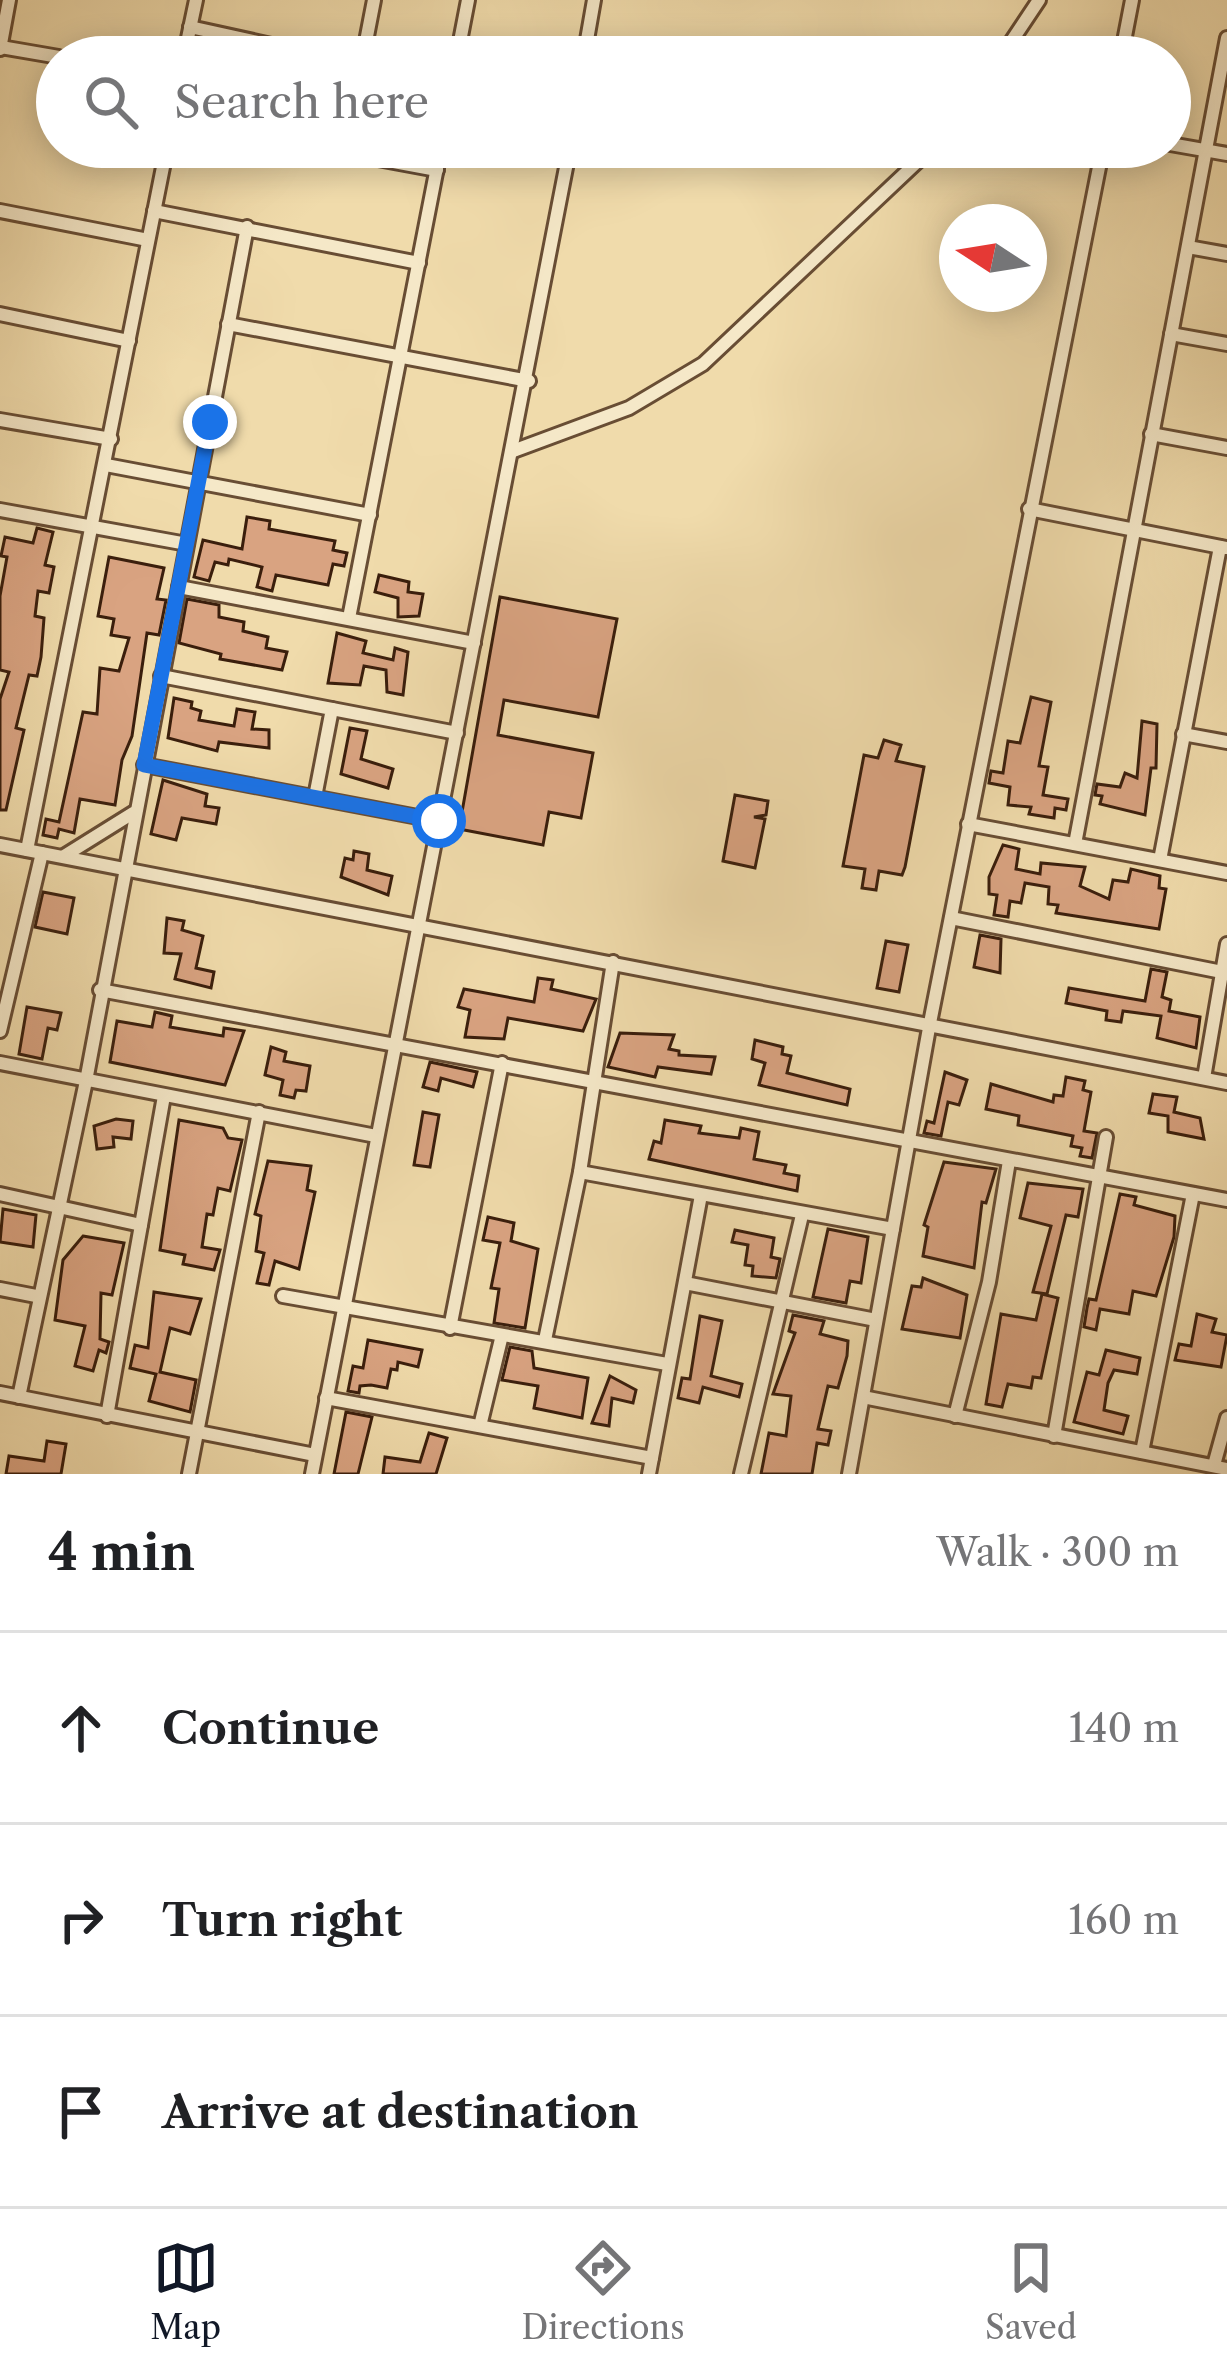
<!DOCTYPE html>
<html lang="en">
<head>
<meta charset="utf-8">
<style>
	body { margin:0; font-family:"Libre Caslon Text",serif; background:#f6f6f6; color:#202124 }
	.compass { position:absolute; left:939px; top:204px; width:108px; height:108px; border-radius:50%; background:#fff; box-shadow:0 6px 30px #0003; rotate:282deg }
	.stop { position:absolute; width:36px; height:36px; margin:-27px; border:9px solid #1a73e8; border-radius:50%; background:#fff }
	.stop.end { background:#1a73e8; border-color:#fff; box-shadow:0 3px 12px #0008 }
	.list { margin:0; padding:0; list-style:none }
	h2 { display:flex; justify-content:space-between; align-items:center; height:156px; margin:0; padding:0 48px; font-size:51px }
	h2 small { font-size:39px; font-weight:400; color:#757577 }
	.list li { display:grid; grid-template-columns:78px 1fr auto; gap:36px; align-items:center; box-sizing:border-box; height:192px; padding:0 48px; border-top:3px solid #e0e0e0 }
	.list b { display:block; font-size:45px; white-space:nowrap }
	.list em { font-size:39px; font-style:normal; color:#757577 }
	.icon { flex:none; width:66px; height:66px; fill:none; stroke:currentColor; stroke-width:2; stroke-linecap:round; stroke-linejoin:round }
	.map { position:relative; flex:none; width:1227px; height:1474px; overflow:hidden }
	.search { position:absolute; background:#fff; box-shadow:0 6px 30px #0003; left:36px; right:36px; top:36px; height:132px; display:flex; align-items:center; gap:30px; box-sizing:border-box; padding:0 42px; border-radius:66px; color:#757577; font-size:45px }
	.sheet { height:732px; background:#fff }
	nav { display:flex; justify-content:space-around; align-items:center; box-sizing:border-box; height:168px; border-top:3px solid #e0e0e0; background:#fff; font-size:33px; color:#757577 }
	nav a { display:grid; justify-items:center; gap:6px }
	nav .on { color:#111827 }
	.map>svg:first-child { display:block }
	.building { fill:#d9a381; stroke:#3a1e0c; stroke-width:3 }
	.lines { fill:none; stroke-linecap:round; stroke-linejoin:round }
	.street-casing { stroke:#684d34; stroke-width:18 }
	.street { stroke:#f5e8c8; stroke-width:12 }
	.route { stroke:#1a73e8; stroke-width:15 }
</style>
</head>
<body>
<div class="map">
<svg width="1227" height="1474" viewBox="0 0 1227 1474">
	<rect width="100%" height="100%" fill="#f0dbab"/>
	<filter id="stains"><feTurbulence type="fractalNoise" baseFrequency=".00167" numOctaves="4"/><feColorMatrix values="0 0 0 0 .2 0 0 0 0 .09 0 0 0 0 .02 0 0 0 .5 -.17"/></filter>
	<radialGradient id="worn" r=".72"><stop offset=".6" stop-color="#630" stop-opacity="0"/><stop offset="1" stop-color="#630" stop-opacity=".3"/></radialGradient>
	<g class="building">
		<path d="M247,517L270,521L269,529L335,541L333,550L347,553L344,566L333,564L328,585L276,575L272,591L257,587L262,567L229,559L228,565L215,562L209,581L194,577L203,540L242,549Z"/>
		<path d="M37,528L53,532L45,565L54,567L49,593L38,591L35,616L44,618L41,657L37,676L29,675L16,728L24,730L6,810H0V699L9,672L0,670V596L7,557L1,556L5,537L33,543Z"/>
		<path d="M109,557L164,568L157,599L166,600L159,635L147,633L132,736L122,760L115,805L80,799L74,833L59,829L57,838L43,835L46,819L59,822L83,712L97,714L100,668L119,671L129,638L111,635L114,619L98,616Z"/>
		<path d="M379,575L409,582L408,592L423,594L419,616L398,617V598L375,592Z"/>
		<path d="M500,597L617,619L598,717L504,700L498,735L593,753L581,818L549,812L543,845L459,829Z"/>
		<path d="M187,599L219,605V617L244,622L243,631L268,637L266,648L287,652L282,670L220,659L221,654L179,643Z"/>
		<path d="M337,633L366,641L363,653L393,660L395,648L408,652L403,695L387,692L386,670L364,666L360,685L328,683Z"/>
		<path d="M1031,697L1051,702L1039,766L1048,767L1043,795L1068,799L1066,810L1055,808L1054,818L1029,814L1031,807L1008,805L1010,787L989,783L991,771L1003,773L1008,741L1020,743Z"/>
		<path d="M174,698L192,702L191,708L201,711L199,720L234,726L237,709L255,712L252,729L269,730V748L219,742L217,751L168,738Z"/>
		<path d="M1142,721L1157,724L1156,768H1151L1145,815L1100,804L1102,796L1095,795L1097,784L1120,787L1125,773L1137,778Z"/>
		<path d="M350,728L367,731L361,759L393,769L388,788L341,774Z"/>
		<path d="M884,740L901,745L896,761L924,767L905,867L902,875L879,871L876,890L862,888L865,869L843,866L864,755L878,758Z"/>
		<path d="M163,780L207,794L205,806L219,808L216,824L182,818L176,840L151,834Z"/>
		<path d="M735,795L768,801L766,815L754,817L765,819L755,868L723,861Z"/>
		<path d="M1003,845L1019,849L1016,869L1040,874L1041,863L1085,867L1080,886L1109,899L1113,880L1128,882L1131,869L1160,876L1159,888L1166,889L1159,929L1056,913L1058,905L1048,904L1049,887L1025,883L1021,903L1010,901L1008,917L994,915L997,895L989,894V877Z"/>
		<path d="M354,851L369,854L367,870L392,876L388,895L341,877L345,858L353,860Z"/>
		<path d="M43,892L74,898L67,934L35,927Z"/>
		<path d="M167,918L184,921L182,930L203,936L196,968L214,972L211,988L175,979L181,954L164,953Z"/>
		<path d="M980,935L1001,939L1000,973L974,967Z"/>
		<path d="M886,941L908,945L899,992L877,988Z"/>
		<path d="M1151,969L1167,972L1162,997L1171,1000L1169,1011L1200,1017L1196,1048L1157,1038L1161,1016L1123,1011L1121,1022L1106,1020L1107,1011L1066,1003L1069,988L1145,1001Z"/>
		<path d="M538,978L553,980L551,989L596,999L583,1031L508,1018L504,1039L465,1037L470,1010L458,1007L464,989L534,1002Z"/>
		<path d="M27,1007L61,1013L57,1030L48,1028L42,1059L19,1054Z"/>
		<path d="M155,1012L172,1016L170,1027L223,1036L224,1028L244,1031L225,1085L110,1062L117,1021L152,1027Z"/>
		<path d="M620,1033L674,1035L669,1049L679,1051V1055L715,1057L711,1074L658,1067L655,1077L608,1067Z"/>
		<path d="M755,1040L783,1047L782,1054L791,1056L787,1073L850,1089L847,1105L759,1085L765,1063L752,1059Z"/>
		<path d="M271,1047L286,1052L284,1061L310,1066L306,1091L296,1090L294,1098L280,1095L283,1080L265,1075Z"/>
		<path d="M430,1062L477,1072L473,1087L441,1078L438,1091L423,1087Z"/>
		<path d="M945,1072L967,1080L959,1105L948,1102L941,1136L924,1133L927,1121L934,1123Z"/>
		<path d="M1066,1077L1085,1081L1083,1090L1091,1092L1084,1131L1097,1133L1092,1158L1080,1156L1082,1148L1071,1146L1073,1136L1018,1125L1019,1116L986,1109L991,1084L1053,1102L1054,1095L1063,1096Z"/>
		<path d="M1153,1094L1177,1097L1174,1112L1200,1118L1204,1139L1168,1132V1116L1149,1113Z"/>
		<path d="M423,1112L439,1115L430,1167L414,1165Z"/>
		<path d="M116,1119L133,1121L131,1139L113,1137L114,1147L97,1149L94,1126Z"/>
		<path d="M179,1120L223,1128L228,1138L242,1140L230,1191L218,1188L213,1215L207,1214L202,1247L220,1250L214,1270L183,1264L185,1255L160,1250Z"/>
		<path d="M665,1120L701,1126L699,1133L739,1138L741,1128L759,1132L754,1159L786,1165L784,1173L799,1176L797,1191L649,1159L654,1141L661,1143Z"/>
		<path d="M268,1161L311,1166L307,1190L315,1192L299,1269L275,1261L269,1285L257,1283L264,1253L256,1251L261,1216L255,1214Z"/>
		<path d="M944,1162L996,1169L986,1203L982,1202L974,1268L923,1256L928,1227L924,1225Z"/>
		<path d="M1028,1183L1083,1189L1078,1217L1066,1215L1047,1294L1033,1292L1051,1226L1020,1218Z"/>
		<path d="M1120,1194L1136,1197L1134,1205L1175,1216L1174,1237L1156,1296L1133,1291L1129,1314L1100,1309L1096,1330L1084,1327L1087,1308L1089,1299L1096,1300Z"/>
		<path d="M3,1209L36,1215L33,1247L0,1242Z"/>
		<path d="M488,1217L514,1223L511,1241L538,1249L525,1328L494,1323L499,1289L491,1288L500,1243L483,1240Z"/>
		<path d="M828,1229L868,1237L861,1283L850,1281L846,1303L813,1297Z"/>
		<path d="M735,1230L774,1238L771,1257L780,1259L776,1278L752,1276L753,1266L745,1265L748,1245L732,1242Z"/>
		<path d="M83,1236L124,1243L112,1295L101,1293L100,1339L109,1342L106,1353L99,1350L93,1371L75,1366L85,1326L55,1320L63,1260Z"/>
		<path d="M923,1278L967,1295L960,1338L902,1329L912,1286L921,1287Z"/>
		<path d="M154,1292L201,1299L190,1334L170,1328L160,1372L196,1380L190,1412L149,1401L156,1374L130,1368L135,1345L148,1348Z"/>
		<path d="M1042,1294L1058,1298L1041,1378L1033,1377L1031,1388L1008,1384L1002,1407L986,1404L1001,1314L1036,1320Z"/>
		<path d="M1197,1314L1216,1319L1212,1332L1227,1335L1221,1367L1175,1360L1179,1344L1191,1346Z"/>
		<path d="M793,1315L824,1321L820,1334L848,1341L847,1356L838,1388L828,1386L818,1429L831,1431L828,1445L817,1443L812,1474H761L769,1433L786,1436L791,1396L773,1394L795,1333L789,1331Z"/>
		<path d="M700,1316L722,1321L711,1376L742,1384L739,1397L703,1387L699,1403L678,1398L682,1378L690,1379Z"/>
		<path d="M368,1340L422,1350L418,1367L398,1362L397,1370L391,1369L387,1388L371,1385L360,1386L359,1393L348,1391L353,1366L363,1368Z"/>
		<path d="M510,1347L532,1351L534,1368L588,1378L582,1418L534,1408L538,1386L502,1380Z"/>
		<path d="M1106,1350L1140,1358L1137,1374L1114,1370L1108,1383L1104,1410L1128,1416L1123,1434L1074,1422L1087,1372L1099,1375Z"/>
		<path d="M610,1376L636,1390L633,1403L612,1398L609,1426L592,1423Z"/>
		<path d="M346,1412L372,1417L358,1474H334Z"/>
		<path d="M429,1433L447,1438L436,1474H383L385,1457L420,1462Z"/>
		<path d="M47,1441L66,1444L61,1474H6L9,1456L44,1461Z"/>
	</g>
	<g class="lines">
		<defs>
			<g id="street">
				<path d="M190,27L326,57"/>
				<path d="M1,47L59,57"/>
				<path d="M0,49L9,0"/>
				<path d="M184,57L196,0"/>
				<path d="M363,57L374,0"/>
				<path d="M457,57L468,0"/>
				<path d="M584,57L594,0"/>
				<path d="M1001,57L1039,0"/>
				<path d="M1121,57L1132,0"/>
				<path d="M1170,144L1227,154"/>
				<path d="M313,147L437,170"/>
				<path d="M0,211L148,240"/>
				<path d="M154,211L419,263"/>
				<path d="M1188,247L1227,254"/>
				<path d="M0,314L129,341"/>
				<path d="M228,324L529,381"/>
				<path d="M1171,334L1227,344"/>
				<path d="M0,420L111,439"/>
				<path d="M1151,434L1227,448"/>
				<path d="M513,451L629,408L703,364L933,147"/>
				<path d="M106,465L370,515"/>
				<path d="M1029,509L1226,548"/>
				<path d="M0,510L187,544"/>
				<path d="M179,587L474,643"/>
				<path d="M349,618L441,147"/>
				<path d="M161,676L332,709L315,797"/>
				<path d="M332,709L457,733"/>
				<path d="M1183,734L1227,742"/>
				<path d="M144,765L439,821"/>
				<path d="M968,824L1227,873"/>
				<path d="M1075,844L1227,38"/>
				<path d="M0,845L1227,1083"/>
				<path d="M27,850L167,147"/>
				<path d="M64,856L133,813"/>
				<path d="M1160,860L1220,547"/>
				<path d="M951,918L1222,972"/>
				<path d="M100,990L1227,1200"/>
				<path d="M0,1031L42,853"/>
				<path d="M0,1063L376,1136"/>
				<path d="M1204,1078L1227,944"/>
				<path d="M580,1172L893,1229"/>
				<path d="M0,1194L141,1225"/>
				<path d="M685,1283L876,1320"/>
				<path d="M0,1289L36,1296"/>
				<path d="M283,1296L667,1364"/>
				<path d="M450,1328L502,1063"/>
				<path d="M545,1340L580,1172L613,962"/>
				<path d="M0,1393L315,1455"/>
				<path d="M19,1397L86,1081L247,227"/>
				<path d="M863,1397L1227,1469"/>
				<path d="M326,1398L652,1458"/>
				<path d="M107,1416L164,1096"/>
				<path d="M955,1416L989,1282L1009,1161"/>
				<path d="M480,1426L502,1335"/>
				<path d="M1054,1436L1106,1137"/>
				<path d="M1142,1452L1193,1194"/>
				<path d="M1214,1465L1227,1418"/>
				<path d="M189,1474L259,1112"/>
				<path d="M312,1474L570,147"/>
				<path d="M649,1474L701,1195"/>
				<path d="M741,1474L802,1215"/>
				<path d="M849,1474L929,1028L1103,147"/>
			</g>
		</defs>
		<use href="#street" class="street-casing"/>
		<use href="#street" class="street"/>
	</g>
	<g class="lines">
		<path class="route" d="M210,422L144,765L439,821"/>
	</g>
	<rect width="100%" height="100%" filter="url(#stains)"/>
	<rect width="100%" height="100%" fill="url(#worn)"/>
</svg>
<svg class="compass" viewBox="-18 -18 36 36"><path d="M0-13l5 13h-10z" fill="#e53935"/><path d="M0 13l5-13h-10z" fill="#757577"/></svg>
<div class="stop" style="left:439px;top:821px"></div>
<div class="stop end" style="left:210px;top:422px"></div>
<div class="search"><svg class="icon" aria-label="search" viewBox="0 0 24 24"><circle cx="10" cy="10" r="6"/><path d="M15 15l6 6"/></svg>Search here</div>
</div>
<section class="sheet">
<h2>4 min<small>Walk · 300 m</small></h2>
<ul class="list">
<li><svg class="icon" aria-label="ahead" viewBox="0 0 24 24"><path d="M12 20V5M6 11l6-6 6 6"/></svg><div><b>Continue</b></div><em>140 m</em></li>
<li><svg class="icon" aria-label="right" viewBox="0 0 24 24"><path d="M7 20v-9h11M14 6l5 5-5 5"/></svg><div><b>Turn right</b></div><em>160 m</em></li>
<li><svg class="icon" aria-label="arrive" viewBox="0 0 24 24"><path d="M6 21V4h12l-3 4 3 4H6"/></svg><div><b>Arrive at destination</b></div></li>
</ul>
</section>
<nav>
<a class="on"><svg class="icon" aria-label="map" viewBox="0 0 24 24"><path d="M3 6l6-2 6 2 6-2v14l-6 2-6-2-6 2zM9 4v14M15 6v14"/></svg>Map</a>
<a><svg class="icon" aria-label="directions" viewBox="0 0 24 24"><path d="M12 3l9 9-9 9-9-9zM9 14v-3h6M13 9l2 2-2 2"/></svg>Directions</a>
<a><svg class="icon" aria-label="saved" viewBox="0 0 24 24"><path d="M7 4h10v16l-5-4-5 4z"/></svg>Saved</a>
</nav>
</body>
</html>
